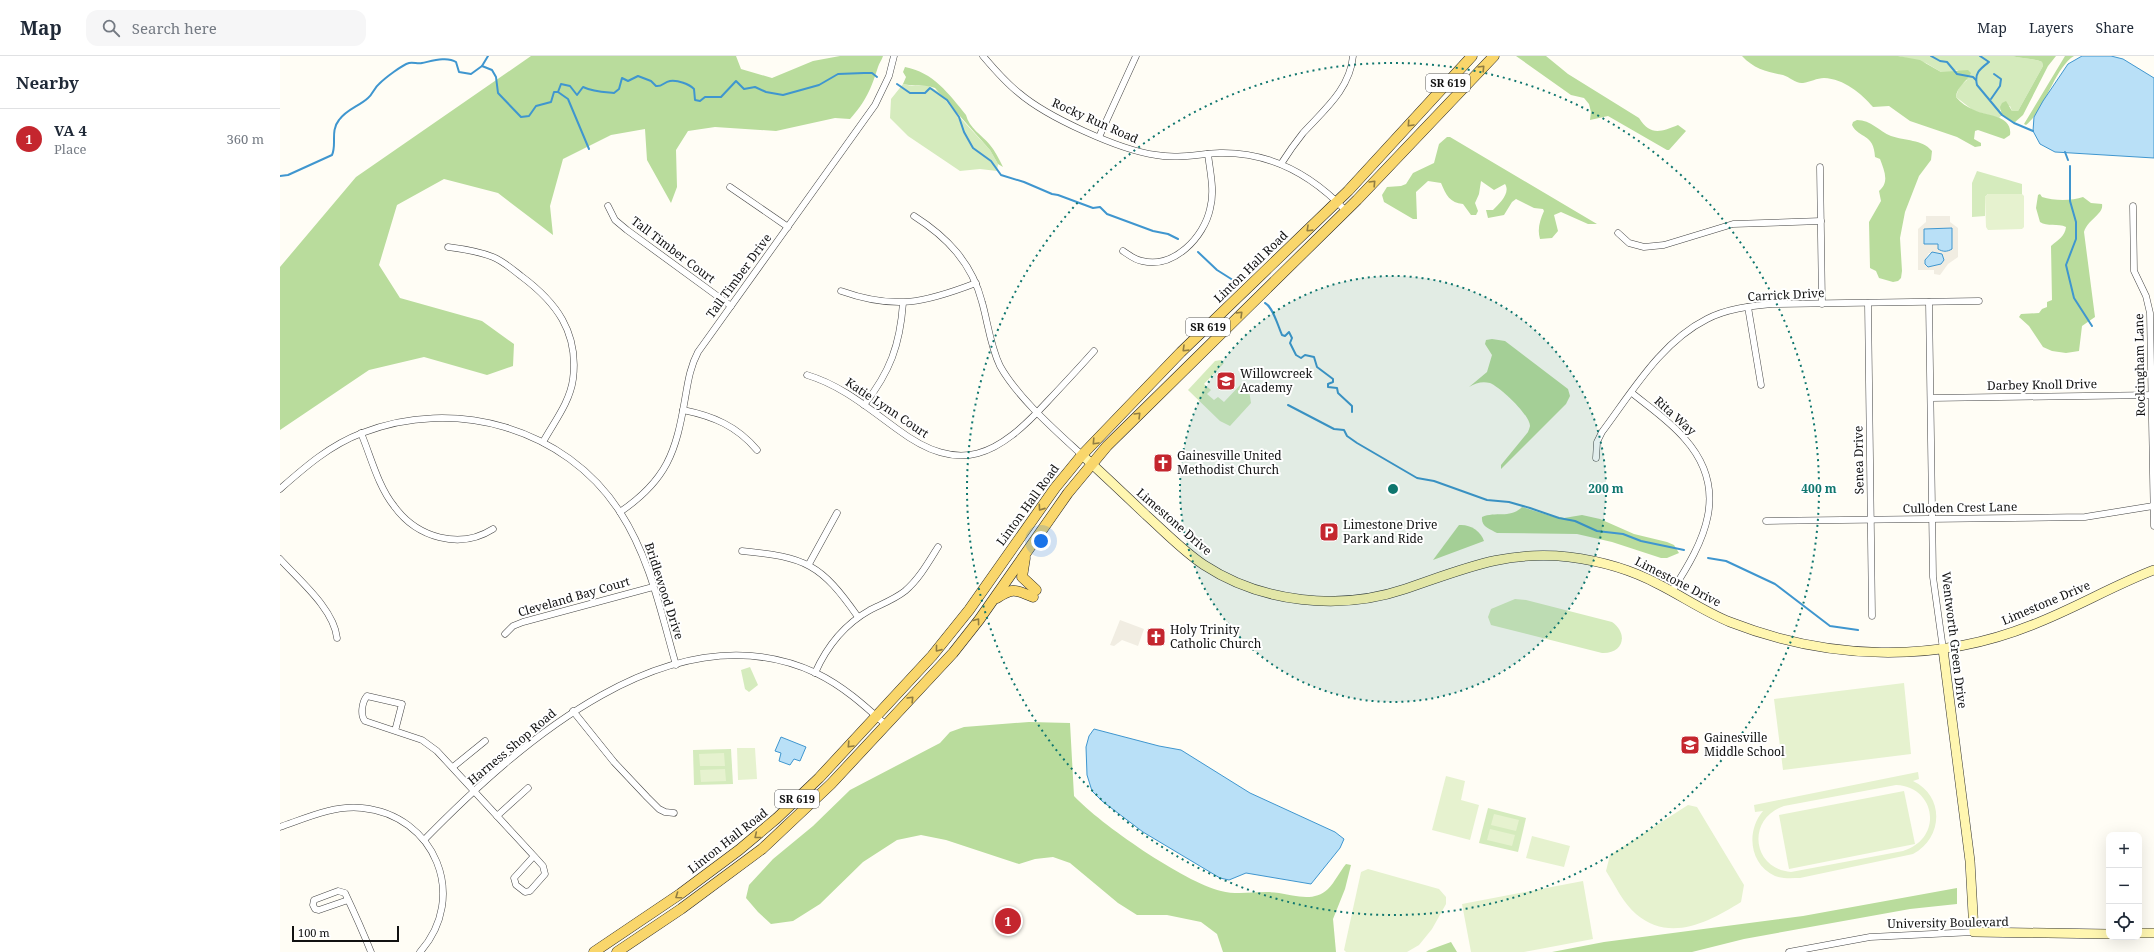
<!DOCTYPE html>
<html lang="en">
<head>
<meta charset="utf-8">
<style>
	body { margin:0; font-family:"Noto Serif",serif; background:#f6f6f7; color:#1f2937 }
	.controls { position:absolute; right:12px; bottom:12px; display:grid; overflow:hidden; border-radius:8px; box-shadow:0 4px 16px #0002 }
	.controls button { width:36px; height:36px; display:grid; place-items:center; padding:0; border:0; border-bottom:1px solid #e0e1e3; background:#fff; color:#1f2937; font:20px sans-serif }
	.scale { position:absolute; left:12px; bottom:10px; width:107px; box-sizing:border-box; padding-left:4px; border:2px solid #111; border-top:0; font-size:11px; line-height:14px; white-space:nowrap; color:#111; -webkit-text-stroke:3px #fff; paint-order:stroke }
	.you { position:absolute; left:761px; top:485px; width:14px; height:14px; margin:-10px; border:3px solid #fff; border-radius:50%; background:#1a73e8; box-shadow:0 0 0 6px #1a73e833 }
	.badge { display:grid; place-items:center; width:26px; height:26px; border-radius:50%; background:#c4262e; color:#fff; font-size:13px; font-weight:700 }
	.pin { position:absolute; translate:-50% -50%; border:2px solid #fff; box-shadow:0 1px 4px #0006 }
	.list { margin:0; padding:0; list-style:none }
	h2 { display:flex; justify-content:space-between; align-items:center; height:52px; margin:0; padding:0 16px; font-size:17px }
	h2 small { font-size:13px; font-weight:400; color:#747a83 }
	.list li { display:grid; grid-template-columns:26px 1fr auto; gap:12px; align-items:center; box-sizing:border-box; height:60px; padding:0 16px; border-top:1px solid #e0e1e3 }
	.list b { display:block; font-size:15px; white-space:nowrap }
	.list p { margin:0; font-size:13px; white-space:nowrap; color:#747a83 }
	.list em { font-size:13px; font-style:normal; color:#747a83 }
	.icon { flex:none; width:22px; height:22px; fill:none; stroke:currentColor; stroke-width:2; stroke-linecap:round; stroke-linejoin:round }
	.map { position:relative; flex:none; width:1874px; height:896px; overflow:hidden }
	header { display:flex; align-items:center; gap:24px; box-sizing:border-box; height:56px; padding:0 20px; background:#fff; border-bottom:1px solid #e0e1e3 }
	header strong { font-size:19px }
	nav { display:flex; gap:22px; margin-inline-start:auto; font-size:14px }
	.search { width:280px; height:36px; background:#f6f6f7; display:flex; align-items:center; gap:10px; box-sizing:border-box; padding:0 14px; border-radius:12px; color:#747a83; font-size:15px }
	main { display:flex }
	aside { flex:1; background:#fff }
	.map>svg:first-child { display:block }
	.green { fill:#d5ebbd }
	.forest { fill:#b9dc9c }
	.pitch { fill:#e6f2cf; fill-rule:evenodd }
	.plaza { fill:#f1ede2; fill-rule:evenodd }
	.water { fill:#b9e0f7; stroke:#3f96cf }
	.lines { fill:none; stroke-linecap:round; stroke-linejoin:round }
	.stream { stroke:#3f96cf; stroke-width:2 }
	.street-casing { stroke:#444; stroke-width:7 }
	.secondary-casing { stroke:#333; stroke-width:10 }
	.primary-casing { stroke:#222; stroke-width:11 }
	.street { stroke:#fff; stroke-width:6 }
	.secondary { stroke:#fff6b0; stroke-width:9 }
	.primary { stroke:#f9d66b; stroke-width:10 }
	.oneway { stroke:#917d42 }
	.ring { fill:none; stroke:#0f766e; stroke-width:2; stroke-dasharray:2 4 }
	.labels { text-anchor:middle; stroke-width:4; stroke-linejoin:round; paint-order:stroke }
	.shield { fill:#fff; stroke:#585858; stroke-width:1 }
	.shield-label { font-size:11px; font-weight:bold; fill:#111 }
	.street-label { font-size:12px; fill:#111; stroke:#fff }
	.poi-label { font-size:12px; fill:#111; stroke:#fff; text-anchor:start }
	.centre { fill:#0f766e; stroke:#fff; stroke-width:2 }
	.ring-label { font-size:12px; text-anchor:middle; font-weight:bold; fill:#0f766e; stroke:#fff; stroke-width:4; stroke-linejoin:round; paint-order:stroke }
</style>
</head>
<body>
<header>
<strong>Map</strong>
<div class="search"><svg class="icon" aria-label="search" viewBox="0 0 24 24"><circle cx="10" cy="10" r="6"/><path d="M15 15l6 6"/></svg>Search here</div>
<nav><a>Map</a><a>Layers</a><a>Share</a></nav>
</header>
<main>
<aside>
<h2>Nearby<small></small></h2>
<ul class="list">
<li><span class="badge">1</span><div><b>VA 4</b><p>Place</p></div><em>360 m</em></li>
</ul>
</aside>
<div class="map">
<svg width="1874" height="896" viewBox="0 0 1874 896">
	<rect width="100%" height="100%" fill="#fffdf5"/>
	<g class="green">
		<path d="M1618,0H1732C1742,3 1753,2 1762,6L1763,10L1738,55H1732L1730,50L1720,54L1722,59L1719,62L1694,55L1676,41L1679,31L1687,24L1677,14L1668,17L1661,16L1646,7Z"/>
		<path d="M623,28L632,30H649L659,36L674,55L710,94L718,108L717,115L700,113L680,115L628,80L610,62L611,43Z"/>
		<path d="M1697,115L1742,128V138H1708L1705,141V160L1692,161V127Z"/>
		<path d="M941,304L944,307L924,328L931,334L927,338L934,344L938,341L944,346L963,326C969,330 970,340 971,347L950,370L940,365L908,334L935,305Z"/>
		<path d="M1235,543L1246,544L1332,566C1349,578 1343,598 1322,597L1211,569L1208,561L1211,553Z"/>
		<path d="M470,611L478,629L469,636L465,633L461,614Z"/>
		<path d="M451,693L453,728L414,729L413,694Z"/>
		<path d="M1208,752L1246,762L1238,796L1199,787Z"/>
	</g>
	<g class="forest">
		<path d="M251,0H456L461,13L492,22L533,5L560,0H603C602,4 599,7 598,11C591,33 586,45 570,63L555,62L496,75L435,71L408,75L396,94L397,131L391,147L367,104L365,73L331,79L283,103L270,150L273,179L218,137L164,123L117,149L99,209L120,242L202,265L234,288L233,310L207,319L144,301L89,314L0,374V211L76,121Z"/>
		<path d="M1236,0H1266L1288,18L1359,62C1370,80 1381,76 1398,69L1406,75L1389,94H1387L1328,60L1310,64L1311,56L1309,48L1304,42L1291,39Z"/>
		<path d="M1462,0H1618L1640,4L1661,16L1688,14L1691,17C1686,27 1677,30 1676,41C1681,47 1687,51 1694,54C1706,60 1733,59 1730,79L1724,83L1698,74L1695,75L1694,83L1701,87V90L1695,91L1677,81L1630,65L1609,50L1593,51C1581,37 1564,23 1544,22C1537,22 1530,26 1523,27C1516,28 1510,21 1503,19C1487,16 1474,13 1462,0Z"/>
		<path d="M1732,0H1776L1768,10L1743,59L1734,67L1722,59L1720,51L1722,47L1726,45L1732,55H1738L1763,10L1762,6C1754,2 1742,3 1732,0Z"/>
		<path d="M1785,0H1794C1775,11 1765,54 1746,69L1744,68Z"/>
		<path d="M625,11C653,16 669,38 686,59C689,72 702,79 710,89C715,95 719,103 723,111L718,108L710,94L655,32C644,28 634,31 623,28L626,21L623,16Z"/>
		<path d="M1577,64C1591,64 1599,75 1611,80C1625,85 1642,83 1652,95L1651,104L1639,120L1625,156L1620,182L1622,215L1621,222L1618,225L1613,226L1599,222L1596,215L1590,212L1589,166L1601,145L1599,135C1610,126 1604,114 1600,103L1595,101C1594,77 1579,83 1572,69L1573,66Z"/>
		<path d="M1167,81H1170L1317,168H1308L1281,156L1274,159L1278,175L1272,182L1260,183C1257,173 1260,164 1264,155L1263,153L1254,152L1236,143L1232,146L1224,159L1208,162L1206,154H1213C1219,148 1231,137 1225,128L1214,134L1201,125L1199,138L1195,147L1198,155L1196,159H1191L1183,148C1170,147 1166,139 1161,127L1148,125L1136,136L1137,163H1133L1104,146L1102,139L1107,131L1121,130L1126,128L1133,117L1154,107L1159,88Z"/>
		<path d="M1760,138L1762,141C1774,145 1792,145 1803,141L1811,147L1822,148C1824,158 1808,163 1804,176L1815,261L1802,270L1799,295L1786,297L1772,295L1763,291L1749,270L1739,261L1741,258L1759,257L1762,253L1767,251V246L1772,244L1771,190C1778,184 1785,180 1786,171C1778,167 1767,171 1760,166L1756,152L1758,139Z"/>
		<path d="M1212,283L1225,285L1288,333L1290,340L1286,348L1221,413V409L1248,376C1248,376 1250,371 1250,370C1250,359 1220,331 1210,327C1202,325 1196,327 1189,331L1207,316L1212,299L1205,288L1206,284Z"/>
		<path d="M1242,451L1271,460L1284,462L1302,459L1320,463L1354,478L1387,486L1394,489L1399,497L1387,502H1381L1332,486L1297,478L1217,477C1210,473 1201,471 1202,461C1216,455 1230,463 1242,451Z"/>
		<path d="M1179,469C1190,468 1201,475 1204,485L1153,504Z"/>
		<path d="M749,666L790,667L794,740C820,768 904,826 941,835C960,840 980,834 999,837C1015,840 1035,846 1048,833C1055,826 1060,815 1066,808L1071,809L1065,833L1053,863L1056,896H943L937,878L921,866L887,859H857L838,847L790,807L773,801L755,803L739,808L666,784L641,779L617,784L583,806L540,848L513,865L491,868L478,856L466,842L469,829L493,803L533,770L570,734L660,687L670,676L684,671Z"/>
		<path d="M1677,832V848L1630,853L1464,883L1412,896H1272L1324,886L1523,860Z"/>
		<path d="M1171,886L1177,896H1146L1149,894Z"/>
	</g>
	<g class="pitch">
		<path d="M1708,138H1742L1744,140V171L1742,173L1708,174L1706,171L1705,141Z"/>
		<path d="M1624,627L1631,698L1503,714L1494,643Z"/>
		<path d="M475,692L477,723L458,724L457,692Z"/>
		<path d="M444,697L445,710H420L419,698Z"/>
		<path d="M445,713L446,725L421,726L420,714Z"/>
		<path d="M1638,716L1639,723L1633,725C1665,740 1663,782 1633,798L1520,822C1512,822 1503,823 1495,820C1469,808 1466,775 1483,755L1475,756L1474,749ZM1616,729C1657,731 1663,783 1623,795L1511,816C1472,813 1466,763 1504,750Z"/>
		<path d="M1166,720L1185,725L1181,744L1199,749L1190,784L1152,774Z"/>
		<path d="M1624,735L1635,788L1509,813L1499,759Z"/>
		<path d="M1408,749L1417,751L1464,829L1461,846C1429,866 1390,887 1356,858C1343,847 1335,829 1326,815L1330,799Z"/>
		<path d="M1214,758L1239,764L1236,775L1211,769Z"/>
		<path d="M1210,773L1235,779L1232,790L1207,784Z"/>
		<path d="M1252,780L1290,790L1284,811L1246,802Z"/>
		<path d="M1088,813L1159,833L1166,841V848L1152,873L1139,889L1127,896H1066L1064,894L1081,816Z"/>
		<path d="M1303,825L1313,883L1244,896H1191L1182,848Z"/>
	</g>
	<g class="plaza">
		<path d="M1646,160H1670V166L1678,172V201L1668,208L1660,219L1654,218V214H1638V173L1646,166ZM1649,197L1656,198V208L1646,202Z"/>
		<path d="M840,564L864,573L858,590L842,584L834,590L830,589Z"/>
	</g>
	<g class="water">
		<path d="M1802,0H1831L1843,3L1874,22V102L1775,96L1760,88L1753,75L1754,61L1763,45L1788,8Z"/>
		<path d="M1672,172V193C1667,196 1663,196 1658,193V188H1644V173Z"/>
		<path d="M1652,196L1662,198L1664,204L1661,208L1648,211L1645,208V204Z"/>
		<path d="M814,673L879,690L901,694L970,737L1055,776L1064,783L1060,792L1031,828L966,817L949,824L940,822L863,776L822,745L812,735L807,719L806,691L809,680Z"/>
		<path d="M501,681L526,691L520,705L514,703L510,709L499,705L501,697L495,695Z"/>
	</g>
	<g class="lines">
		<g class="stream">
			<path d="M1651,0L1660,5L1667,6L1677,18L1693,21L1696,24"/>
			<path d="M1700,0L1709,6C1700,13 1694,17 1697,29L1722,59L1734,67L1753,75"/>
			<path d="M202,10L212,14L216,21L218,37L241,61L249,60L256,50L271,46L274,36H278L281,28L290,30L297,39L303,31C314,36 323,36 334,37L339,33L342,22L348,25L358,20L371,25L376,30C382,31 384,26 390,25C398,24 409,28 414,33L415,44L420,45L425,41H441L456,25L464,33L475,31L486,36L503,39L539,29L558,18L584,17H592L597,21"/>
			<path d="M617,28L630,37H645L650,32L667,44L679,61L684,76L693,92L711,105L721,119L744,126L772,138L778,139L813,152L820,151L827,158L873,175L888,178L898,183"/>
			<path d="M278,36L288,43L309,93"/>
			<path d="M1711,43L1720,30L1721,23L1714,18"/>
			<path d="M1785,96L1788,104"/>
			<path d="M1790,110V145L1796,166V183L1786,209L1794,242L1812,270"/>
			<path d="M0,120L8,119L52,99C57,88 50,75 59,64C67,53 78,51 88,42C93,38 94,32 99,28C105,22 122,9 129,7C133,6 138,8 142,7C152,5 167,0 176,6L179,16L191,18L202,10L208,0"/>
			<path d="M918,196L937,214L956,226"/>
			<path d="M985,247C993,251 998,270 1002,279L1005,280L1009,276L1012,282L1010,287L1016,299L1021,302L1025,299L1034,301L1037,311L1053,323V326L1048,328V331L1057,332L1058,337L1072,350V356"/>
			<path d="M1008,349L1054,373L1064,374L1067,380L1077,387L1137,422L1154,425L1207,444L1229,446L1250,452L1279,462L1295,465L1317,475L1343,478L1361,485L1404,494"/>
			<path d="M1428,502L1446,505L1495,528L1550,570L1578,574"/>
		</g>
		<defs>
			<g id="street">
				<path d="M703,0C714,13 725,26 739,37C767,61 839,94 876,99C898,103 918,98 940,97C990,96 1032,119 1066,155"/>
				<path d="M819,81L856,0"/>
				<path d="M1001,108C1008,97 1015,87 1023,77C1044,54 1070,33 1073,0"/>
				<path d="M1540,111L1542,248"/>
				<path d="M450,131L508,171"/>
				<path d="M328,150L335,164L347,174L451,250"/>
				<path d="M1853,150L1854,215L1866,240L1870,257L1874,470"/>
				<path d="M634,160C667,181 692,207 702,246C708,267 710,289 720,310C738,342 775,374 802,399"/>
				<path d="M1338,177L1349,187L1364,191L1384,189L1453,168L1541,165"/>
				<path d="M168,191C184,193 198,195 213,201C223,205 232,213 241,220C276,246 299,276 293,323C290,346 274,366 263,386"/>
				<path d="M843,195C849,199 855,204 862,205C894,213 924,181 930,153C935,135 930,116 928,98"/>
				<path d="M561,235C615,254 644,247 696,227"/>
				<path d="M1649,246L1653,521L1663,593"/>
				<path d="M1588,247L1592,560"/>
				<path d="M1468,251L1481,329"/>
				<path d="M527,319C561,329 588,352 617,373C681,421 718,399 767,346C783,329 799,312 814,295"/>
				<path d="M1352,337C1369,351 1390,365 1405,383C1451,435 1424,486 1392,535"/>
				<path d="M1651,342L1874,339"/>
				<path d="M584,349C610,316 620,289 623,247"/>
				<path d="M403,354C433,360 457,370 477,394"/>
				<path d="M81,377C91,401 98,430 114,450C137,482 180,494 213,473"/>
				<path d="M1316,402L1317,386L1322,376C1352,336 1381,286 1427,263C1446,253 1470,250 1492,248L1699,245"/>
				<path d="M0,433C25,411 50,389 82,377C174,341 285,371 340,456C370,502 381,557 396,609"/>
				<path d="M340,456C387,424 396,396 405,343C408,326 410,311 418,296L595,49L609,20L614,0"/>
				<path d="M1486,465L1805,461L1873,450"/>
				<path d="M462,495C526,501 541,508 578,561"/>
				<path d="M0,503C19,524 54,553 57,582"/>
				<path d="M529,508L557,457"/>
				<path d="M225,578L233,570L243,566L373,531"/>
				<path d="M535,617C547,590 565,568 590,554C602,548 615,543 625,535C639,523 648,507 658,491"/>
				<path d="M293,655L334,706L367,741L379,753L385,756L394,757"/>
				<path d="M115,675L85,665C80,659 82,646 87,640L122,648L115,675L142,684L157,695L254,800L234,822L236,829L245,836L250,835L265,818L263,810L254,800"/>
				<path d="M173,711L205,685"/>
				<path d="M217,760L248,732"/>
				<path d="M0,771C26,762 54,749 82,752C155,759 189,841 140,896"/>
				<path d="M144,784C238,688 392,550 536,617C563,630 584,649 606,669"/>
				<path d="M68,844L39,854L35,853L33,849L34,844L58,835L65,837C74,856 83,876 91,896"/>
				<path d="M1509,896L1590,881L1694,876"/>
			</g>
			<g id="secondary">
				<path d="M802,399C824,419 845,439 866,459C885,476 903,495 924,509C982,547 1060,555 1125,533C1184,513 1225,494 1289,501C1321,505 1350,513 1378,528C1402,540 1425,556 1450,566C1547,604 1655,608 1752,569C1794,553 1832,530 1874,514"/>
				<path d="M1663,593L1690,805L1694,876L1829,878"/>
				<path d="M1859,877H1874"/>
			</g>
			<g id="primary">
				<path d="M745,502L742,521L756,534"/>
				<path d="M717,542C733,531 736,534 753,541"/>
				<path d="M314,896L400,838L459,794L497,762L539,722L652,600L689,554L775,432L802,399L901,296L1068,135L1192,0"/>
				<path d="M337,896L401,853L482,793L551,728L673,597L699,564L788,437L827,390L1077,144L1214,0"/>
			</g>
		</defs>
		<use href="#street" class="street-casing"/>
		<use href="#secondary" class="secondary-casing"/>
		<use href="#primary" class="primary-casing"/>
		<use href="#street" class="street"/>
		<use href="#secondary" class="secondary"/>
		<use href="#primary" class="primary"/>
	</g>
	<defs><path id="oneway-chevron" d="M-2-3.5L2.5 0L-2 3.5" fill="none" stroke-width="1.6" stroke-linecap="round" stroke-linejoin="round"/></defs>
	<g class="oneway">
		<use href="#oneway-chevron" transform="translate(1202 12) rotate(-46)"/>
		<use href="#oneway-chevron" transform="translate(1130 68) rotate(133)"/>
		<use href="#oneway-chevron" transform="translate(1093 127) rotate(-46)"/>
		<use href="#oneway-chevron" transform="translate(1029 173) rotate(136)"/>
		<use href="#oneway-chevron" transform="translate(960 258) rotate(-44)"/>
		<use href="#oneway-chevron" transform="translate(905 293) rotate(136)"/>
		<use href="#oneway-chevron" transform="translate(858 359) rotate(-45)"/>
		<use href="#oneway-chevron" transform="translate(815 386) rotate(133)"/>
		<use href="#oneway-chevron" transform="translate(761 452) rotate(125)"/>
		<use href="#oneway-chevron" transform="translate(697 565) rotate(-53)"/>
		<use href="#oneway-chevron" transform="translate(658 593) rotate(129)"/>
		<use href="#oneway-chevron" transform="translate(631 643) rotate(-46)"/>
		<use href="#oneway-chevron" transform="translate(570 689) rotate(133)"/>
		<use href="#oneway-chevron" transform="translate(477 780) rotate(141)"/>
		<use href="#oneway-chevron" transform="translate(398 840) rotate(145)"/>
	</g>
	<circle cx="1113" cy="433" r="213" fill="#0f766e" fill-opacity=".12"/>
	<g class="ring">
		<circle cx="1113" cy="433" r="213"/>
		<circle cx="1113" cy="433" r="426"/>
	</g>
	<defs>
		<symbol id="school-square" viewBox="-11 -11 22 22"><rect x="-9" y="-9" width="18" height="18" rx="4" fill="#c4262e" stroke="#fff"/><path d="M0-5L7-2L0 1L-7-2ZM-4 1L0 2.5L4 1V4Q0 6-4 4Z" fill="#fff"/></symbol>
		<symbol id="church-square" viewBox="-11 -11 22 22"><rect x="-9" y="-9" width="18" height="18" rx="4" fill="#c4262e" stroke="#fff"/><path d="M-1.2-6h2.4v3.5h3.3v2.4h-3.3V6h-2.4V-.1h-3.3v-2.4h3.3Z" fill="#fff"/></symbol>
		<symbol id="parking-square" viewBox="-11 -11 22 22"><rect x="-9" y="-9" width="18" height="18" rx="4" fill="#c4262e" stroke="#fff"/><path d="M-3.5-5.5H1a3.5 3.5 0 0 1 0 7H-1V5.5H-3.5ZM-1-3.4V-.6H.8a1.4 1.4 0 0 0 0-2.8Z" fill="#fff"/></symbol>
	</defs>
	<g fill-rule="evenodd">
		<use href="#school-square" x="935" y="314" width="22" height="22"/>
		<use href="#church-square" x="872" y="396" width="22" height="22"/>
		<use href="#parking-square" x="1038" y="465" width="22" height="22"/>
		<use href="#church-square" x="865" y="570" width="22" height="22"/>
		<use href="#school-square" x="1399" y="678" width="22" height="22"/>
	</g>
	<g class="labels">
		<g class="shield">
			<rect x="1146" y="18" width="44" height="18" rx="3"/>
			<rect x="906" y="262" width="44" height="18" rx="3"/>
			<rect x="495" y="734" width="44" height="18" rx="3"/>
		</g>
		<g class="shield-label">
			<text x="1168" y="31">SR 619</text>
			<text x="928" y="275">SR 619</text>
			<text x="517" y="747">SR 619</text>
		</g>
		<g class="street-label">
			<text transform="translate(815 65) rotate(24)" y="4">Rocky Run Road</text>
			<text transform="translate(393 194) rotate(37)" y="4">Tall Timber Court</text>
			<text transform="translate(971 211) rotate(-44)" y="4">Linton Hall Road</text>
			<text transform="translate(459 220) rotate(-54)" y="4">Tall Timber Drive</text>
			<text transform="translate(1506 239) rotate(-3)" y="4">Carrick Drive</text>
			<text transform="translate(1860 309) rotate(-91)" y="4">Rockingham Lane</text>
			<text transform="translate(1762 329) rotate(-1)" y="4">Darbey Knoll Drive</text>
			<text transform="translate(607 352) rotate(34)" y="4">Katie Lynn Court</text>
			<text transform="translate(1395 360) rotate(42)" y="4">Rita Way</text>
			<text transform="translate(1579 404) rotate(-91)" y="4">Senea Drive</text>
			<text transform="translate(748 449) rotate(-54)" y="4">Linton Hall Road</text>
			<text transform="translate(1680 452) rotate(-1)" y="4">Culloden Crest Lane</text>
			<text transform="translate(894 466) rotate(41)" y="4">Limestone Drive</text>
			<text transform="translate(1398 526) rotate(27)" y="4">Limestone Drive</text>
			<text transform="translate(384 535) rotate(72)" y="4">Bridlewood Drive</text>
			<text transform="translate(294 541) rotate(-16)" y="4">Cleveland Bay Court</text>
			<text transform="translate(1766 547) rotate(-23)" y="4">Limestone Drive</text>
			<text transform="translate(1674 584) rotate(83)" y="4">Wentworth Green Drive</text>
			<text transform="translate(232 691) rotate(-40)" y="4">Harness Shop Road</text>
			<text transform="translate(448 785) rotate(-38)" y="4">Linton Hall Road</text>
			<text transform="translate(1668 867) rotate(-1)" y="4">University Boulevard</text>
		</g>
		<g class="poi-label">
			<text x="960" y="322">Willowcreek<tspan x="960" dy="14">Academy</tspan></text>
			<text x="897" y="404">Gainesville United<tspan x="897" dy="14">Methodist Church</tspan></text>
			<text x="1063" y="473">Limestone Drive<tspan x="1063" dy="14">Park and Ride</tspan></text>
			<text x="890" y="578">Holy Trinity<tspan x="890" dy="14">Catholic Church</tspan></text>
			<text x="1424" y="686">Gainesville<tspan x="1424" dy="14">Middle School</tspan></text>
		</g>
	</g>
	<circle cx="1113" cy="433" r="6" class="centre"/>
	<g class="ring-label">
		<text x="1326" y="437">200 m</text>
		<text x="1539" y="437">400 m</text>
	</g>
</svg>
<div class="controls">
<button>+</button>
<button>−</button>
<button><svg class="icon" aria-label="locate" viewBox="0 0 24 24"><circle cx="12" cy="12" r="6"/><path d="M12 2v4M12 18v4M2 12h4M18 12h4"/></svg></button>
</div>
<div class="scale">100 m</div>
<div class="you"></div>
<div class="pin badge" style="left:728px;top:865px">1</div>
</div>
</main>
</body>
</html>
